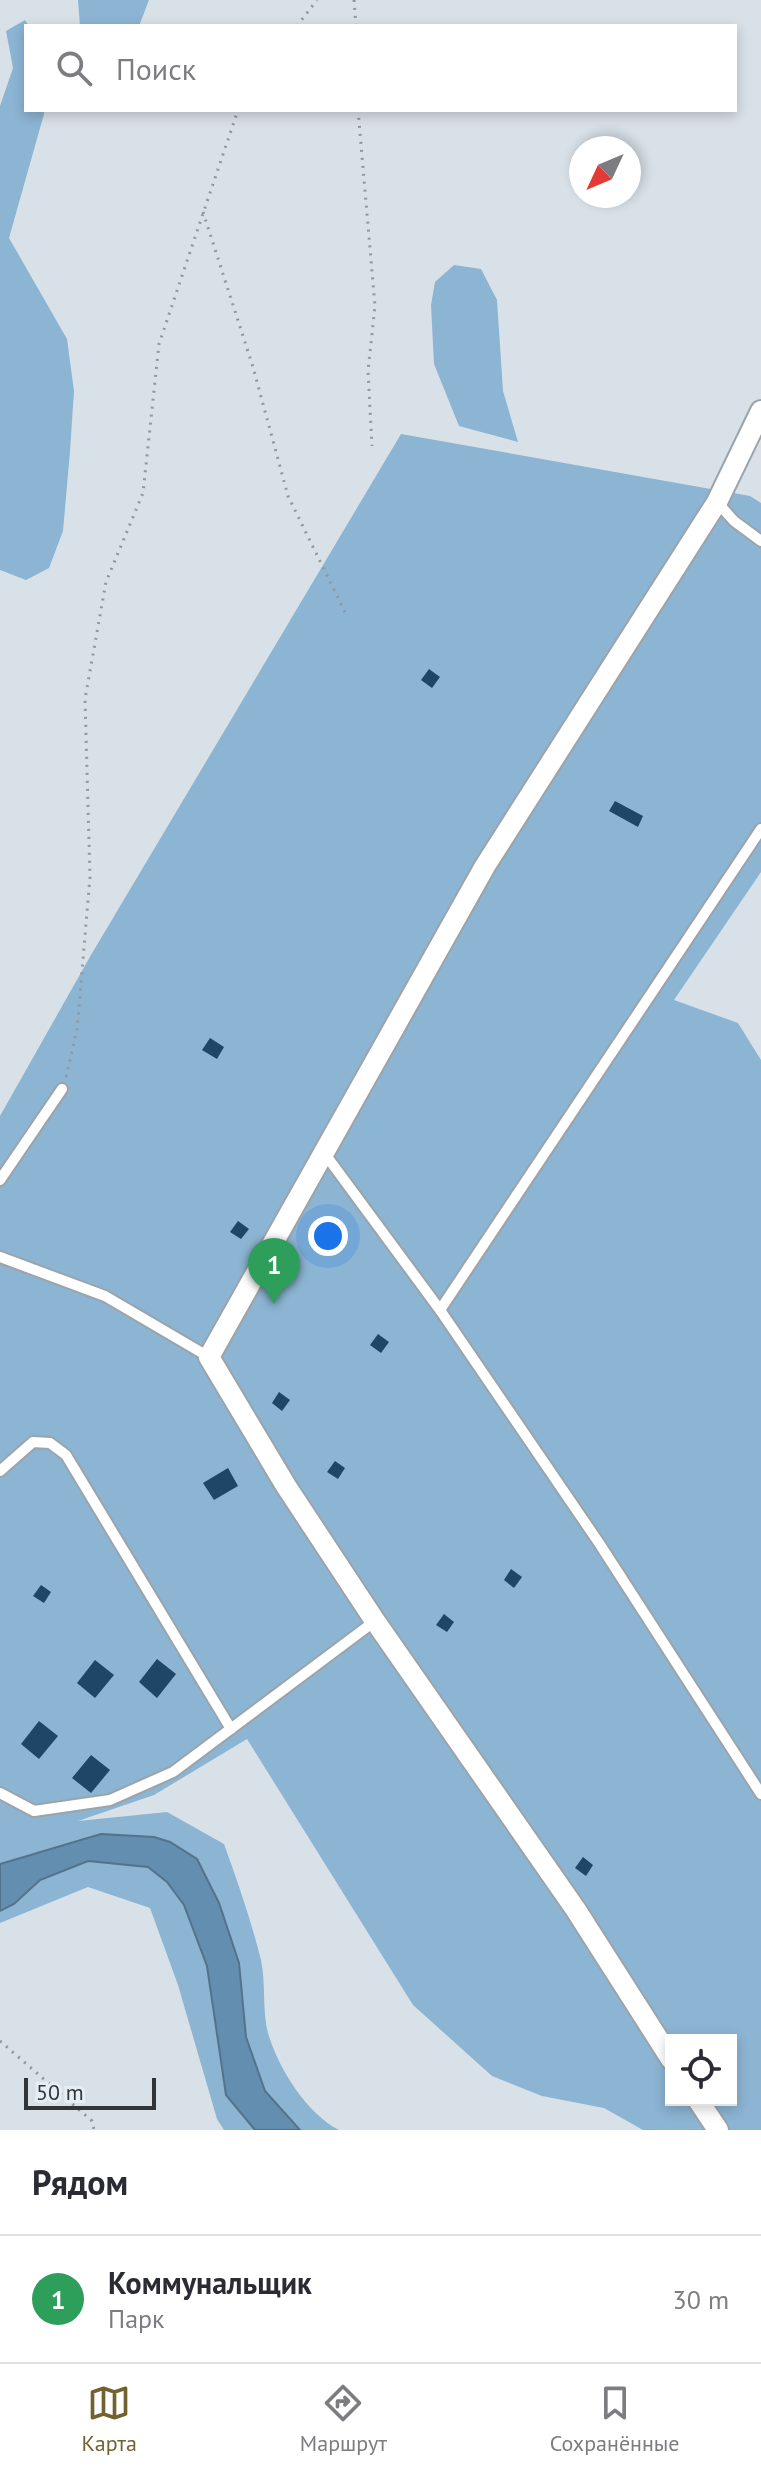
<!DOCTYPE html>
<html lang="ru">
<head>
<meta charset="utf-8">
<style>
	body { margin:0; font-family:"PT Sans",sans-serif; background:#f2f2f3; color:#2b2b33 }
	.controls { position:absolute; right:24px; bottom:24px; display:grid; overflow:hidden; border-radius:0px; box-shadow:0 4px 12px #0003 }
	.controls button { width:72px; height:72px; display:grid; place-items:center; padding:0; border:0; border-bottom:2px solid #e1e1e2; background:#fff; color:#2b2b33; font:40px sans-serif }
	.compass { position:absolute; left:569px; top:136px; width:72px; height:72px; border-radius:50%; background:#fff; box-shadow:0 4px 12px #0003; rotate:226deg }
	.scale { position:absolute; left:24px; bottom:20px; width:132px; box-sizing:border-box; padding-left:8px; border:4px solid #323538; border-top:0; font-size:22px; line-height:28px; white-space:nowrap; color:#323538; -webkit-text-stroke:6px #e5eef5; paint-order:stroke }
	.you { position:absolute; left:328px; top:1236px; width:28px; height:28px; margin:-20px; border:6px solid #fff; border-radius:50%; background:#1a73e8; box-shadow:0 0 0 12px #1a73e833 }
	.badge { display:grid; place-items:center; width:52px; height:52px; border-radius:50%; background:#726230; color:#fff; font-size:26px; font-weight:700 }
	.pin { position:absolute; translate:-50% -66px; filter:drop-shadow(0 2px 4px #0008) }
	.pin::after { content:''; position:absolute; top:42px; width:28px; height:24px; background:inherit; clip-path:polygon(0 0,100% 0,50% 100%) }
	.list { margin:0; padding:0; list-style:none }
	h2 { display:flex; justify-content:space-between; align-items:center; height:104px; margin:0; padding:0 32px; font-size:34px }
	h2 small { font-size:26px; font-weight:400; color:#7c7c81 }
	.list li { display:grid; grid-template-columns:52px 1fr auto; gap:24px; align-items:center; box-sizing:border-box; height:128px; padding:0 32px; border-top:2px solid #e1e1e2 }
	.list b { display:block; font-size:30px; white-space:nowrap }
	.list p { margin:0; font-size:26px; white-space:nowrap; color:#7c7c81 }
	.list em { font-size:26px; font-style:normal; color:#7c7c81 }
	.icon { flex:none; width:44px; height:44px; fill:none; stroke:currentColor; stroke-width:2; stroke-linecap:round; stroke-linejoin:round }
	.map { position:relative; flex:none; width:761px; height:2130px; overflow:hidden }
	.search { position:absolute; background:#fff; box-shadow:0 4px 12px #0003; left:24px; right:24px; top:24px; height:88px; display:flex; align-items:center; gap:20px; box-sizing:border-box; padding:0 28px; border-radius:0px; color:#7c7c81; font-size:30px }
	.sheet { height:232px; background:#fff }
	nav { display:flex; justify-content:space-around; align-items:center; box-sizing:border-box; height:112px; border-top:2px solid #e1e1e2; background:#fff; font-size:22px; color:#7c7c81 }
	nav a { display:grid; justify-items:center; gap:4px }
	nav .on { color:#726230 }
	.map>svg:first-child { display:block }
	.green { fill:#8cb4d3; fill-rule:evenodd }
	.water { fill:#638eaf; stroke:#54738b; stroke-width:2 }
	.building { fill:#1d4764 }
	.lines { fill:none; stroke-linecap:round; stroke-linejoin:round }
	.service-casing { stroke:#9ba4aa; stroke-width:14 }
	.minor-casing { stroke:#9ba4aa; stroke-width:24 }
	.path { stroke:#91979c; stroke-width:3; stroke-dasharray:2 6; stroke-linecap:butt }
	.service { stroke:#fff; stroke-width:10 }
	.minor { stroke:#fff; stroke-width:20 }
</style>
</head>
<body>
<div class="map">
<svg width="761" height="2130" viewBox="0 0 761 2130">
	<rect width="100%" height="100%" fill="#d8e1e8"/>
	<g class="green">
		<path d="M78,0H149L139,26H80Z"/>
		<path d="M25,20L29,26H26V110H44V114L9,238L67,339L74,391L70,451L63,531L49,568L26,580L0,570V106L13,68L6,31Z"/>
		<path d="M454,265L481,269L497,300L503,391L518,442L459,426L434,364L431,305L435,282Z"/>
		<path d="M401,434L750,496L761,503V872L674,1000L738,1023L761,1060V2130H643L604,2108L542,2096L492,2076L413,2005L247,1739L154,1795L78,1821L167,1812L224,1844C238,1883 251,1920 261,1960C266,1984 262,2010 268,2033C278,2068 307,2114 339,2130H224L217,2119L178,1985L150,1908L88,1887L0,1923V1116L91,955ZM671,2040H731V2100H671Z"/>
	</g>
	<path class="water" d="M101,1834L154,1837L170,1842L197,1859L219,1903L239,1963L246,2037L265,2091L300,2130H255L226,2095L207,1966L184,1905L167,1882L148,1867L88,1861L40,1880L14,1904L0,1911V1864Z"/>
	<g class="building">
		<path d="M429,669L440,677L432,688L421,680Z"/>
		<path d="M615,801L643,816L638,827L609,811Z"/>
		<path d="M210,1038L224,1047L217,1059L202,1050Z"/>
		<path d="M238,1221L249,1229L241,1239L230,1232Z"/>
		<path d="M378,1334L389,1342L381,1353L370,1345Z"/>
		<path d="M279,1392L290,1400L282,1411L272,1403Z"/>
		<path d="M335,1461L345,1468L338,1479L327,1472Z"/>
		<path d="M228,1468L238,1486L214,1500L203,1483Z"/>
		<path d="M511,1569L522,1577L514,1588L504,1580Z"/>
		<path d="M41,1585L51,1592L44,1603L33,1596Z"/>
		<path d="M444,1614L454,1622L447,1632L436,1625Z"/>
		<path d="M157,1659L176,1674L157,1698L139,1682Z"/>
		<path d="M95,1660L114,1675L95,1698L77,1683Z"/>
		<path d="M39,1721L58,1736L39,1759L21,1744Z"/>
		<path d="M91,1755L110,1770L91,1793L72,1778Z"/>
		<path d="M583,1857L593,1865L586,1876L575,1868Z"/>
	</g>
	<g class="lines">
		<defs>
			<g id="service">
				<path d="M717,502L734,521L761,541"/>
				<path d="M325,1154L440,1310L599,1543L761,1794"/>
				<path d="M0,1180L62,1089"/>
				<path d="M0,1257L105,1296L209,1357"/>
				<path d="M440,1310L761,829"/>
				<path d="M0,1471L33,1442L50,1443L66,1455L231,1729"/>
				<path d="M0,1793L34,1811L110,1800L173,1772L375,1621"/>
			</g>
			<g id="minor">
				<path d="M671,2059L576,1910L375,1621L286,1486L209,1357L485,866L717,502L761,411"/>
				<path d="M698,2100L718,2130"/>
			</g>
		</defs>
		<use href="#service" class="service-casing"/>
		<use href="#minor" class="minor-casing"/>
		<g class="path">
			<path d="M354,0L356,26"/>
			<path d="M297,26L317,0"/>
			<path d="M358,110L375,306L368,371L372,446"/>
			<path d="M203,212L253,367L288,496L345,612"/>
			<path d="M66,1077L77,1030L90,877L85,699L106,582L143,493L159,344L238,110"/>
			<path d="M0,2041L92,2121L94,2130"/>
		</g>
		<use href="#service" class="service"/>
		<use href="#minor" class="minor"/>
	</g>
</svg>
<div class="controls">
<button><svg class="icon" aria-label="locate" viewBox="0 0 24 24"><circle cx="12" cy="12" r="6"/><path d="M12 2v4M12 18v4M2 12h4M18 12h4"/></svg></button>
</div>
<svg class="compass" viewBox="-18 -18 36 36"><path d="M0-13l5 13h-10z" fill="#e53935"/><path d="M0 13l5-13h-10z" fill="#7c7c81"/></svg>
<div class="scale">50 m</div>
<div class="you"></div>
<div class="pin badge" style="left:274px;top:1304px;background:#2e9e5b">1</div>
<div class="search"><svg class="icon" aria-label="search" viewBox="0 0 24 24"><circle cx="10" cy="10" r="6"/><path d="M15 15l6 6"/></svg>Поиск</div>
</div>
<section class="sheet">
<h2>Рядом<small></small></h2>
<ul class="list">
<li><span class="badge" style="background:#2e9e5b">1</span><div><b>Коммунальщик</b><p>Парк</p></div><em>30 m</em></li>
</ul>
</section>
<nav>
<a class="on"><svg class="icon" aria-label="map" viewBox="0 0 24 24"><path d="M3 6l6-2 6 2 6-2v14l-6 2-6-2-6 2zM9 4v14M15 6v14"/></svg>Карта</a>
<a><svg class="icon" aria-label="directions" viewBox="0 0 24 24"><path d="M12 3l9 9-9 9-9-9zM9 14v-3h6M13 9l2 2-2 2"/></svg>Маршрут</a>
<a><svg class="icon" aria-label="saved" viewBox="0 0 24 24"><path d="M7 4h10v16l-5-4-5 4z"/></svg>Сохранённые</a>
</nav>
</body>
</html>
